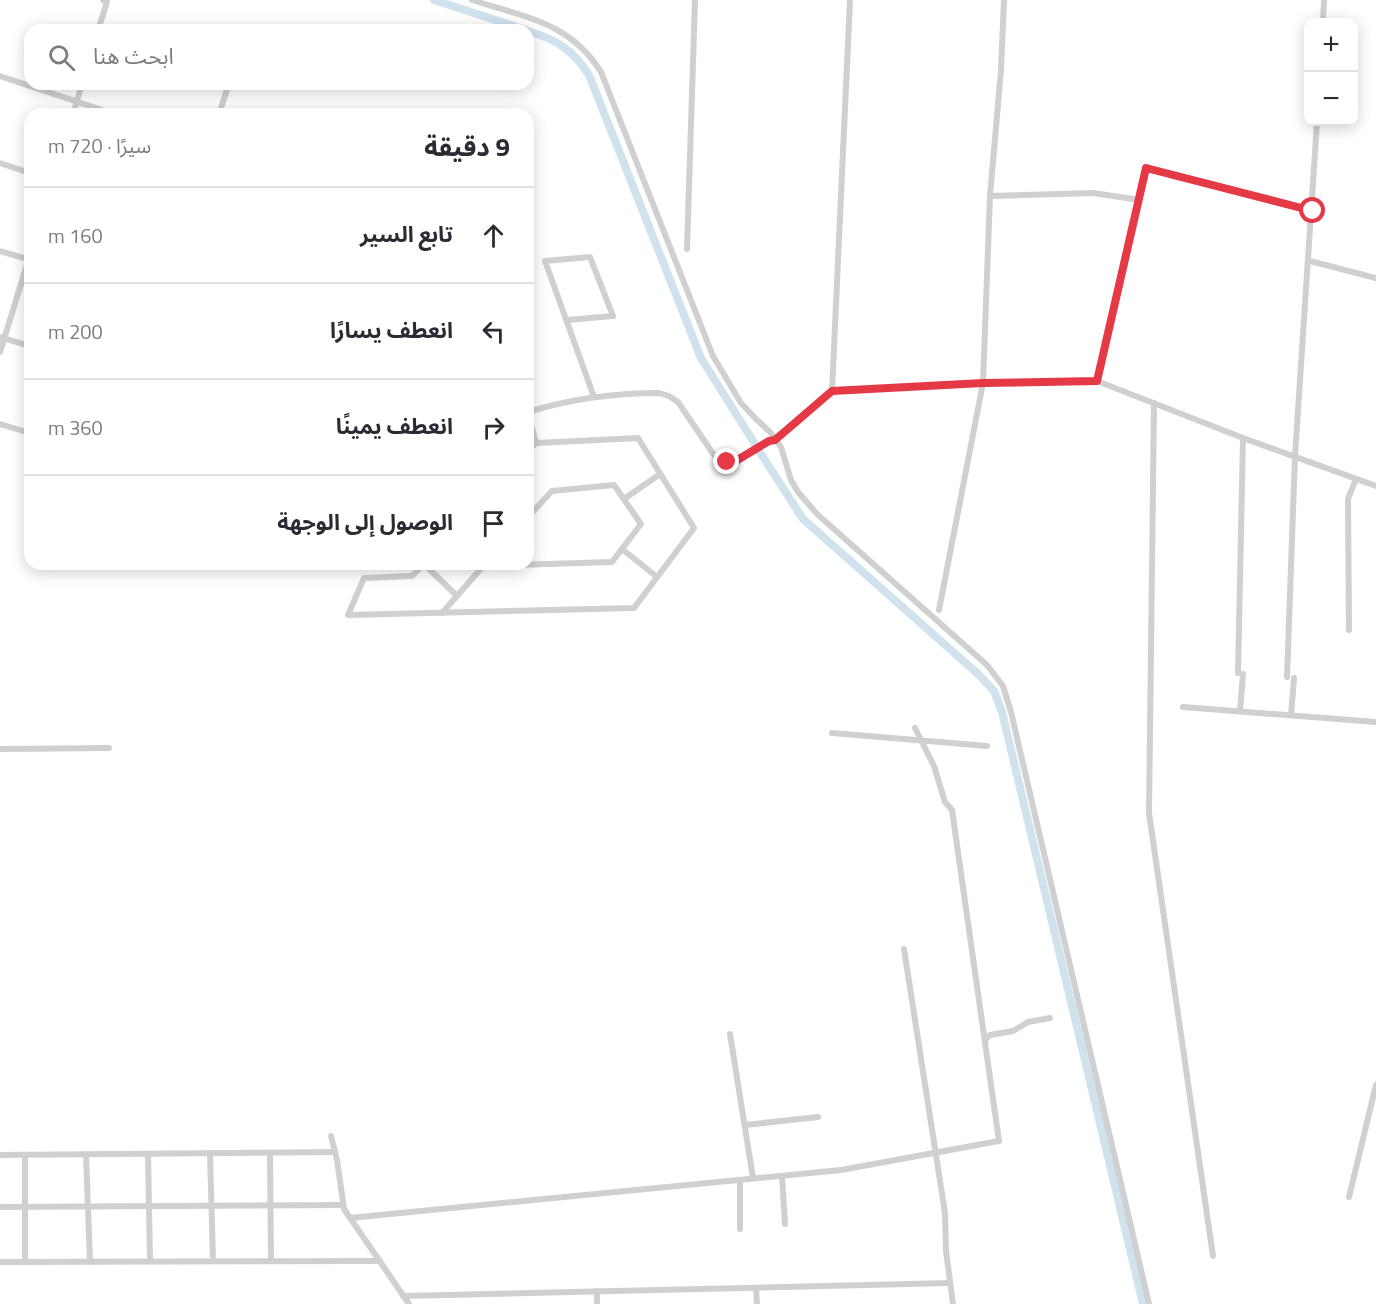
<!DOCTYPE html>
<html lang="ar">
<head>
<meta charset="utf-8">
<style>
	body { margin:0; font-family:"Titillium Web","Noto Sans Arabic",sans-serif; background:#f7f7f7; color:#2b2b33; direction:rtl }
	.controls { position:absolute; right:18px; top:18px; display:grid; overflow:hidden; border-radius:12px; box-shadow:0 3px 15px #0003 }
	.controls button { width:54px; height:54px; display:grid; place-items:center; padding:0; border:0; border-bottom:2px solid #e1e1e2; background:#fff; color:#2b2b33; font:30px sans-serif }
	.stop { position:absolute; width:18px; height:18px; margin:-14px; border:4px solid #e63946; border-radius:50%; background:#fff }
	.stop.end { background:#e63946; border-color:#fff; box-shadow:0 2px 6px #0008 }
	.list { margin:0; padding:0; list-style:none }
	h2 { display:flex; justify-content:space-between; align-items:center; height:78px; margin:0; padding:0 24px; font-size:26px }
	h2 small { font-size:20px; font-weight:400; color:#7c7c81 }
	.list li { display:grid; grid-template-columns:39px 1fr auto; gap:18px; align-items:center; box-sizing:border-box; height:96px; padding:0 24px; border-top:2px solid #e1e1e2 }
	.list b { display:block; font-size:22px; white-space:nowrap }
	.list em { font-size:20px; font-style:normal; color:#7c7c81 }
	.icon { flex:none; width:33px; height:33px; fill:none; stroke:currentColor; stroke-width:2; stroke-linecap:round; stroke-linejoin:round }
	.map { position:relative; flex:none; width:1376px; height:1304px; overflow:hidden; direction:ltr }
	.search { position:absolute; background:#fff; box-shadow:0 3px 15px #0003; left:24px; top:24px; width:510px; height:66px; display:flex; align-items:center; gap:15px; box-sizing:border-box; padding:0 21px; border-radius:18px; color:#7c7c81; font-size:22px }
	.panel { position:absolute; background:#fff; box-shadow:0 3px 15px #0003; left:24px; top:108px; width:510px; height:462px; border-radius:18px; direction:rtl }
	.map>svg:first-child { display:block }
	.lines { fill:none; stroke-linecap:round; stroke-linejoin:round }
	.canal { stroke:#cfe2ee; stroke-width:8 }
	.minor { stroke:#d0d0d0; stroke-width:6 }
	.route { stroke:#e63946; stroke-width:8 }
</style>
</head>
<body>
<div class="map">
<svg width="1376" height="1304" viewBox="0 0 1376 1304">
	<rect width="100%" height="100%" fill="#fff"/>
	<g class="lines">
		<g class="canal">
			<path d="M434,0L526,30"/>
			<path d="M528,31C557,40 572,49 589,75L701,358L763,457L803,519L977,673L994,691L1002,712L1143,1304"/>
		</g>
		<g class="minor">
			<path d="M472,0C524,17 570,22 601,72L713,356L741,403L756,419L770,432L781,447L791,480L798,492L817,514L987,665L1003,686L1011,712L1149,1304"/>
			<path d="M1323,22L1324,0"/>
			<path d="M98,30L107,2L103,0"/>
			<path d="M0,76L114,114"/>
			<path d="M73,114L82,84"/>
			<path d="M219,114L229,84"/>
			<path d="M0,163L30,173"/>
			<path d="M990,196L1093,193L1140,200"/>
			<path d="M687,249L695,0"/>
			<path d="M0,251L30,260"/>
			<path d="M1310,261L1376,278"/>
			<path d="M567,320L613,316L590,257L545,261L594,397"/>
			<path d="M0,337L30,346"/>
			<path d="M0,352L30,255"/>
			<path d="M1097,381L1146,168L1313,211"/>
			<path d="M832,391L850,0"/>
			<path d="M1154,403L1149,813L1213,1256"/>
			<path d="M528,412C570,399 615,393 659,393L669,396L678,402L714,455L720,460L734,462L769,441L775,440L832,391L983,383L1097,381L1243,438L1376,486"/>
			<path d="M528,413L536,443"/>
			<path d="M0,424L30,433"/>
			<path d="M624,499L660,474"/>
			<path d="M622,549L657,577"/>
			<path d="M424,564L412,576L364,578L348,615L634,608L694,528L638,438L536,443L528,451"/>
			<path d="M424,564L457,596"/>
			<path d="M484,566L612,562L641,524L614,485L552,491L528,517"/>
			<path d="M939,610L983,383L990,196L1001,70L1004,0"/>
			<path d="M442,613L485,564"/>
			<path d="M1349,630L1348,499L1356,479"/>
			<path d="M1238,673L1243,438"/>
			<path d="M1287,677L1295,456L1317,122"/>
			<path d="M1183,707L1376,722"/>
			<path d="M1240,711L1243,674"/>
			<path d="M1291,715L1294,678"/>
			<path d="M832,733L987,746"/>
			<path d="M0,749L109,748"/>
			<path d="M904,949L945,1213L946,1251L953,1304"/>
			<path d="M730,1034L753,1178"/>
			<path d="M985,1040L990,1035L1013,1031L1028,1022L1050,1018"/>
			<path d="M745,1125L818,1117"/>
			<path d="M331,1136L337,1160L344,1209L409,1304"/>
			<path d="M210,1153L213,1261"/>
			<path d="M270,1153L271,1261"/>
			<path d="M86,1154L90,1262"/>
			<path d="M148,1154L150,1261"/>
			<path d="M0,1155L335,1152"/>
			<path d="M782,1176L785,1224"/>
			<path d="M740,1180V1229"/>
			<path d="M1349,1197L1376,1085"/>
			<path d="M0,1207L343,1205"/>
			<path d="M350,1218L841,1170L999,1141L952,810L945,802L934,766L915,728"/>
			<path d="M0,1262L380,1261"/>
			<path d="M25,1262V1155"/>
			<path d="M756,1288L757,1304"/>
			<path d="M597,1291V1304"/>
			<path d="M403,1296L950,1283"/>
		</g>
	</g>
	<g class="lines">
		<path class="route" d="M727,462H734L769,441L775,440L832,391L983,383L1097,381L1146,168L1313,211"/>
	</g>
</svg>
<div class="controls">
<button>+</button>
<button>−</button>
</div>
<div class="stop" style="left:1313px;top:211px"></div>
<div class="stop end" style="left:727px;top:462px"></div>
<div class="search"><svg class="icon" aria-label="search" viewBox="0 0 24 24"><circle cx="10" cy="10" r="6"/><path d="M15 15l6 6"/></svg>ابحث هنا</div>
<section class="panel">
<h2>9 دقيقة<small>سيرًا · 720 m</small></h2>
<ul class="list">
<li><svg class="icon" aria-label="ahead" viewBox="0 0 24 24"><path d="M12 20V5M6 11l6-6 6 6"/></svg><div><b>تابع السير</b></div><em>160 m</em></li>
<li><svg class="icon" aria-label="left" viewBox="0 0 24 24"><path d="M17 20v-9H6M10 6l-5 5 5 5"/></svg><div><b>انعطف يسارًا</b></div><em>200 m</em></li>
<li><svg class="icon" aria-label="right" viewBox="0 0 24 24"><path d="M7 20v-9h11M14 6l5 5-5 5"/></svg><div><b>انعطف يمينًا</b></div><em>360 m</em></li>
<li><svg class="icon" aria-label="arrive" viewBox="0 0 24 24"><path d="M6 21V4h12l-3 4 3 4H6"/></svg><div><b>الوصول إلى الوجهة</b></div></li>
</ul>
</section>
</div>
</body>
</html>
